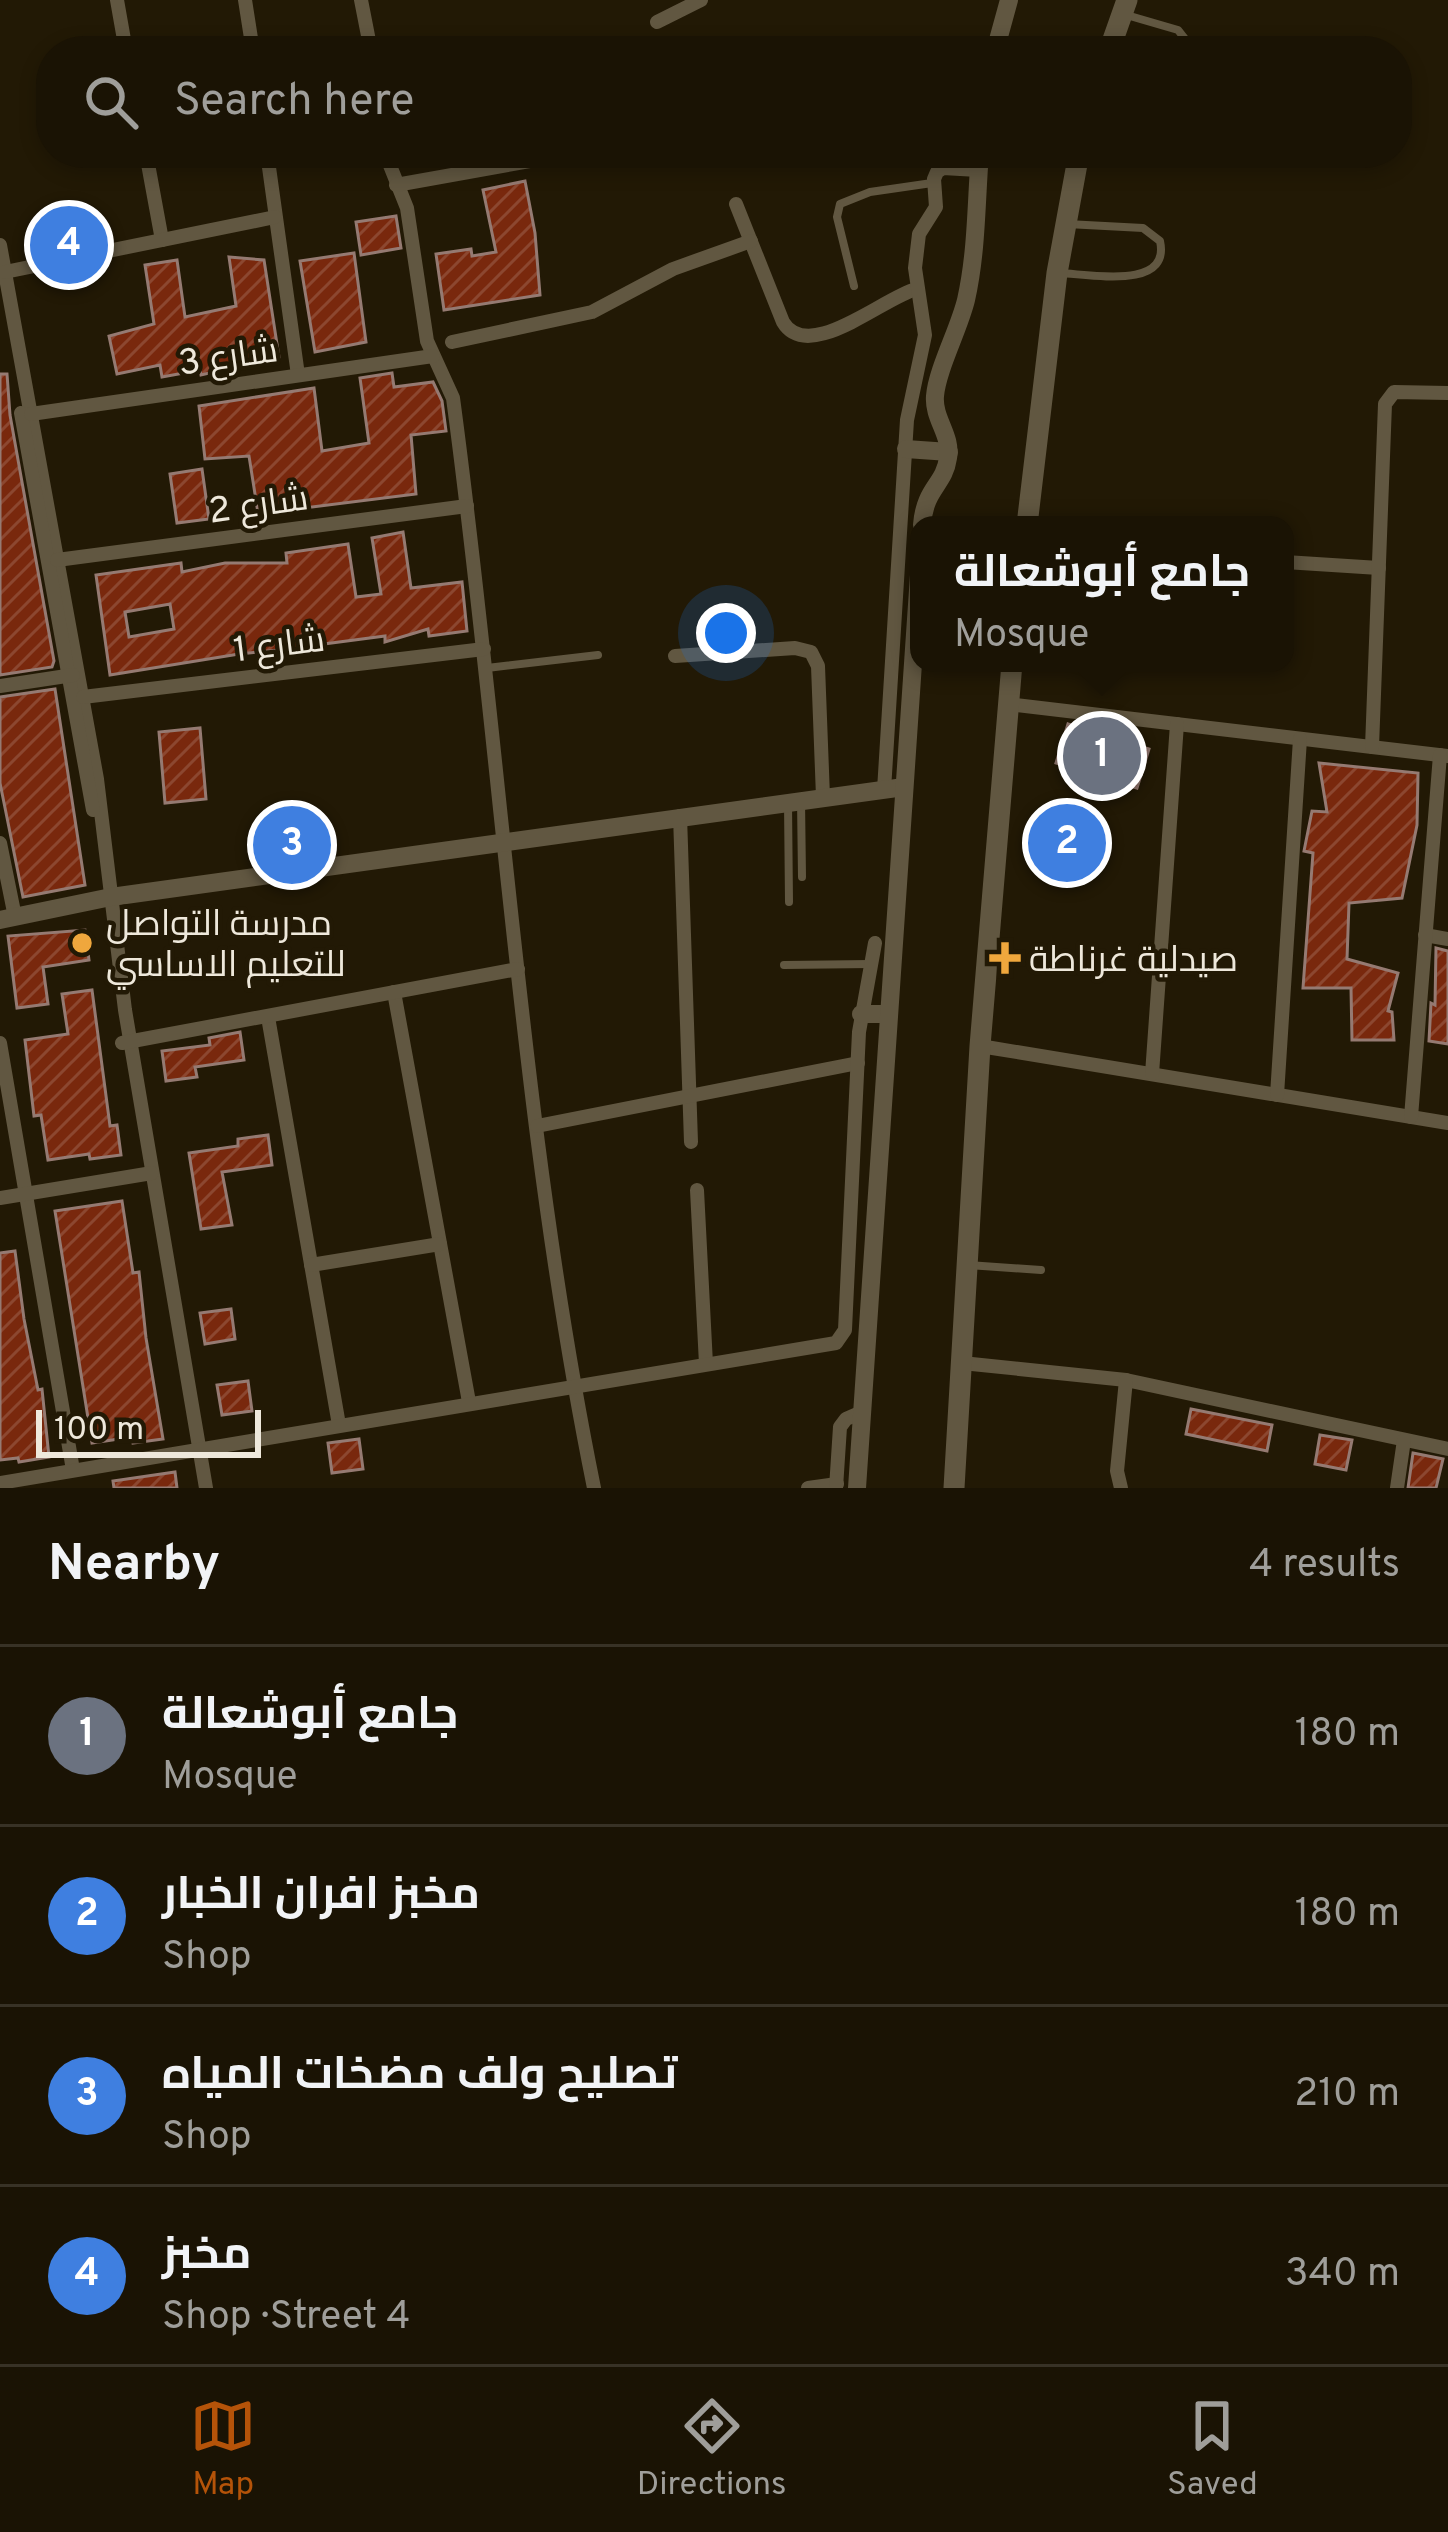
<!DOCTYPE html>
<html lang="en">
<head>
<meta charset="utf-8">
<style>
	body { margin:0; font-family:Overpass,Cairo,sans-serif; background:#231c0e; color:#f1f3f6 }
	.scale { position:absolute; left:36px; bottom:30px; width:225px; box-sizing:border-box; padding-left:12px; border:6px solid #eee8db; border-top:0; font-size:33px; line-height:42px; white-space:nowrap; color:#eee8db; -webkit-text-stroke:9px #221905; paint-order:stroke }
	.you { position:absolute; left:726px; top:633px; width:42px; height:42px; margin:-30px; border:9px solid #fff; border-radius:50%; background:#1a73e8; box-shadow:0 0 0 18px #1a73e833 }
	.badge { display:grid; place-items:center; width:78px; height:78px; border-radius:50%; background:#b45309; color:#fff; font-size:39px; font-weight:700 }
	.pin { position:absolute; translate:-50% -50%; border:6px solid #fff; box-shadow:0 3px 12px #0006 }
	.popup { position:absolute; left:910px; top:516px; width:384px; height:156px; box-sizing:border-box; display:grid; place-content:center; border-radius:24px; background:#1a1304; filter:drop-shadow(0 3px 9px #0005); font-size:39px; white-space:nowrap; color:#9f9e9a }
	.popup b { font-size:45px; color:#f1f3f6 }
	.popup::after { content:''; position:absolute; left:50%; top:100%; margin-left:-24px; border:24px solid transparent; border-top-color:#1a1304 }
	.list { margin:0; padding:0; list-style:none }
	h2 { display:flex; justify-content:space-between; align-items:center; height:156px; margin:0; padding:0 48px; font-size:51px }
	h2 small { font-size:39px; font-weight:400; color:#9f9e9a }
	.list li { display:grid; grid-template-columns:78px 1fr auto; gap:36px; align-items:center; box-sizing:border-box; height:180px; padding:0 48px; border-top:3px solid #383226 }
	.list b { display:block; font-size:45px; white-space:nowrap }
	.list p { margin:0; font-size:39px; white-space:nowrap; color:#9f9e9a }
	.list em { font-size:39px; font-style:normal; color:#9f9e9a }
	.icon { flex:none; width:66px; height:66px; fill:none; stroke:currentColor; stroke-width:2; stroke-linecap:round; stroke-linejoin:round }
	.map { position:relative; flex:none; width:1448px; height:1488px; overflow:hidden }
	.search { position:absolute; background:#1a1304; box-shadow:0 6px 18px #0003; left:36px; right:36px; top:36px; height:132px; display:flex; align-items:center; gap:30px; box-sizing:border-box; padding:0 42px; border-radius:48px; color:#9f9e9a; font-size:45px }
	.sheet { height:876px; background:#1a1304 }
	nav { display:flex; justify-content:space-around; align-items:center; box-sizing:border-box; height:168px; border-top:3px solid #383226; background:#1a1304; font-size:33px; color:#9f9e9a }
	nav a { display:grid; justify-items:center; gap:6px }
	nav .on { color:#b45309 }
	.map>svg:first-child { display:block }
	.building { fill:url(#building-hatch); stroke:#957a72; stroke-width:3; fill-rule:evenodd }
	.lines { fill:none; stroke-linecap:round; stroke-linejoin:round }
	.service { stroke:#615741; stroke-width:8 }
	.minor { stroke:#615741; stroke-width:14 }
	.tertiary { stroke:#615741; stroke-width:18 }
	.secondary { stroke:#615741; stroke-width:21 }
	.poi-dot { fill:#efa73d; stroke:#221905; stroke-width:4.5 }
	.labels { text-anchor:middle; stroke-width:9; stroke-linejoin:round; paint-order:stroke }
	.street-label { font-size:36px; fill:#eee8db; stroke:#221905 }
	.poi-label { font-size:36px; fill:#eee8db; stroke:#221905; text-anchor:start }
</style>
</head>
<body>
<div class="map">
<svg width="1448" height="1488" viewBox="0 0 1448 1488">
	<defs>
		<pattern id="building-hatch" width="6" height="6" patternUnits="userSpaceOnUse" patternTransform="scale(3)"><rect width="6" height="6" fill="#79280d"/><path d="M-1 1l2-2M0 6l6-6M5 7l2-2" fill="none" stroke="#8c4730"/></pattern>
	</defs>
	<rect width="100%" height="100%" fill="#221905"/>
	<g class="building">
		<path d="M525,181L535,233L540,295L444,310L436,254L471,249L472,256L496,252L483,190Z"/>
		<path d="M396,216L401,248L361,255L356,222Z"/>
		<path d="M354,253L366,342L315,352L300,261Z"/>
		<path d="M229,257L264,260L279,357L201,375L200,370L162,377L160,365L117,374L109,336L154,324L145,265L177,260L185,317L236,306Z"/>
		<path d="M392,373L394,387L433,382L442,401L446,431L411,435L416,494L296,509L295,503L258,513L249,456L205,459L199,406L314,388L322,451L369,443L360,378Z"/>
		<path d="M0,374H7L10,415L54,661L52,667L0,675Z"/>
		<path d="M202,469L209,519L177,523L170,474Z"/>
		<path d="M403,532L411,588L462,582L467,631L429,636L428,629L385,642V636L324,644L291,654L290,649L239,654L110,675L96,575L181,563L182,572L225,563H287L286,553L348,544L356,597L381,594L372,538ZM170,604L174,629L129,637L125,612Z"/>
		<path d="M55,689L85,885L23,897L0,783V697Z"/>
		<path d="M1068,724L1149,749L1137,788L1056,763Z"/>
		<path d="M200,728L206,799L165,803L159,732Z"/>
		<path d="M1319,763L1418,773L1417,825L1402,898L1349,903L1347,959L1398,973L1388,1011L1392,1012L1394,1040H1352L1351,988H1303L1313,853L1304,851L1312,811L1327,812Z"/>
		<path d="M85,930L89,960L43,967L48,1004L17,1008L8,936Z"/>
		<path d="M1436,948L1448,951V1044L1429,1041L1431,1003L1435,1005Z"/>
		<path d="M92,990L110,1126L117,1125L121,1155L90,1159L89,1154L48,1160L41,1115L34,1116L25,1040L68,1034L62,994Z"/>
		<path d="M240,1032L244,1060L195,1067L197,1077L166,1081L162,1051L210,1045L209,1038Z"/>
		<path d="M268,1135L272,1165L222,1172L232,1225L201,1229L189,1153L238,1146V1139Z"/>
		<path d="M122,1201L133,1273L139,1272L146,1338L163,1439L133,1443L132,1437L92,1443L55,1211Z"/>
		<path d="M15,1251L24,1319L38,1390L42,1389L49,1457L19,1462L18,1458L0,1460V1253Z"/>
		<path d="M231,1309L235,1339L205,1344L200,1313Z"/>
		<path d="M248,1381L252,1411L222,1415L217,1385Z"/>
		<path d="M1191,1409L1272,1425L1267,1451L1186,1434Z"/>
		<path d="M1320,1435L1352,1440L1346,1470L1315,1464Z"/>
		<path d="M359,1439L363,1469L332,1473L328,1443Z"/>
		<path d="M1413,1453L1443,1459L1436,1488H1408Z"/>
		<path d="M175,1472L177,1488H114L113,1481Z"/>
	</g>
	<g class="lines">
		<g class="service">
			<path d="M1123,14L1178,30L1193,49"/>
			<path d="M1116,43L1149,51"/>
			<path d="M1059,273C1089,274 1171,291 1160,241L1143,228L1067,224"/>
			<path d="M854,286L837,217L840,204L870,192L932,183"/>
			<path d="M487,668L598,655"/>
			<path d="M1113,675L1114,663"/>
			<path d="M801,800L802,877"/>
			<path d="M788,803L789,902"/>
			<path d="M784,965L871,964"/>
			<path d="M968,1265L1041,1270"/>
		</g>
		<g class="minor">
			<path d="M117,0L126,51"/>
			<path d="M245,0L253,51"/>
			<path d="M361,0L371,51"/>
			<path d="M657,22L701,0"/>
			<path d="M146,153L162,240"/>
			<path d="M267,153L298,375"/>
			<path d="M385,153L407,208L427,341L453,398C502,761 521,1129 594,1488"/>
			<path d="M396,185L575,153"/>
			<path d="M736,204L783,322C808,364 883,298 916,289"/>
			<path d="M0,245L97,779L125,1010L206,1488"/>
			<path d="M5,272L275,217"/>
			<path d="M452,342L592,312L673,269L751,241"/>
			<path d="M21,413L93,810"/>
			<path d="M31,414L433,356"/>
			<path d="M57,560L467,506"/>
			<path d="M1285,562L1379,568"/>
			<path d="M675,656L795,648L811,652L818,666L823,797"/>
			<path d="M0,686L73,675"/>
			<path d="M83,697L484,649"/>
			<path d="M1008,704L1448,756"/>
			<path d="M1372,747L1385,404L1394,392L1448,393"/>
			<path d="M884,790L907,420L925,335L915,268L919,234L936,207L934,179L937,172L943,168L978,170"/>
			<path d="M680,816L691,1142"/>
			<path d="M0,843L15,917"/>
			<path d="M1425,935L1448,939"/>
			<path d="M394,992L469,1402"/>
			<path d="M268,1017L339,1425"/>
			<path d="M0,1043L73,1470"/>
			<path d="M122,1043L518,969"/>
			<path d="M980,1046L1448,1123"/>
			<path d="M1152,1074L1177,724"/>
			<path d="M1277,1095L1300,739"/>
			<path d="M1411,1117L1440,755"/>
			<path d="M537,1126L858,1063"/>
			<path d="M697,1190L706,1364"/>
			<path d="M0,1198L152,1173"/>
			<path d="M311,1265L440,1244"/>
			<path d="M962,1363L1126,1380L1448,1449"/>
			<path d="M0,1483L836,1343L845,1330L859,1032L875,943"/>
			<path d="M808,1488L837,1484"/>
			<path d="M836,1488L840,1427L846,1419L862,1412"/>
			<path d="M1121,1488L1117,1471L1126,1380"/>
			<path d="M1397,1488L1404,1440"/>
		</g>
		<g class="tertiary">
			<path d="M995,51L1009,0"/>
			<path d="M906,449L949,452"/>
			<path d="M922,525C925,487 944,486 948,458C952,435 933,419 935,396C937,370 959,329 966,300C977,251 976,202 980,153"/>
			<path d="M0,920L111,897L904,787"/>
			<path d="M861,1014H889"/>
			<path d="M857,1488L919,575"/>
		</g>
		<g class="secondary">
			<path d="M1109,51L1127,0"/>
			<path d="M1027,525L1057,273L1079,153"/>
			<path d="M954,1488L980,1046L1012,663"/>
		</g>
	</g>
	<g class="poi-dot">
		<circle cx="82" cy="943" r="12"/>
		<path d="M999 940h12v12h12v12h-12v12h-12v-12h-12v-12h12z"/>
	</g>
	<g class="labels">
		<g class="street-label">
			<text transform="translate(228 355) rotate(-8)" y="13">شارع 3</text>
			<text transform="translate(258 503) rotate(-8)" y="13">شارع 2</text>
			<text transform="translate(279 643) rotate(-7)" y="13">شارع 1</text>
		</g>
		<g class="poi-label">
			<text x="106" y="935">مدرسة التواصل<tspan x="106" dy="41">للتعليم الاساسي</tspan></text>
			<text x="1029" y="971">صيدلية غرناطة</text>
		</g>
	</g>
</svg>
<div class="scale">100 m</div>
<div class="you"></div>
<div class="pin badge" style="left:1102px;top:756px;background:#6b7280">1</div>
<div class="popup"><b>جامع أبوشعالة</b>Mosque</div>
<div class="pin badge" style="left:1067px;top:843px;background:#3f7fe0">2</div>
<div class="pin badge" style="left:292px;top:845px;background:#3f7fe0">3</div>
<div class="pin badge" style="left:69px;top:245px;background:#3f7fe0">4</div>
<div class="search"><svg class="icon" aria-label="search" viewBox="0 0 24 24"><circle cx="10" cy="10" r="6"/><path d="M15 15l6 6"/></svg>Search here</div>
</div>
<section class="sheet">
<h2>Nearby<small>4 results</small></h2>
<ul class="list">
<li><span class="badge" style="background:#6b7280">1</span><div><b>جامع أبوشعالة</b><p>Mosque</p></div><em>180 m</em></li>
<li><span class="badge" style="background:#3f7fe0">2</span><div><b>مخبز افران الخبار</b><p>Shop</p></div><em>180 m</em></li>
<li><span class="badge" style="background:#3f7fe0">3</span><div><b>تصليح ولف مضخات المياه</b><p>Shop</p></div><em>210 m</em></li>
<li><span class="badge" style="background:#3f7fe0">4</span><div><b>مخبز</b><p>Shop · Street 4</p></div><em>340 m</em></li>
</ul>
</section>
<nav>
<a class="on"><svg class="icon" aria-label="map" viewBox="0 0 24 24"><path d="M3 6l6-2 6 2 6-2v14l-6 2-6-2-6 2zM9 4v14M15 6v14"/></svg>Map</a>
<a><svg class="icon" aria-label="directions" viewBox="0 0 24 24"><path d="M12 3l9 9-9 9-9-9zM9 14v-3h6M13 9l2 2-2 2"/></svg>Directions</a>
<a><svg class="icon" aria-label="saved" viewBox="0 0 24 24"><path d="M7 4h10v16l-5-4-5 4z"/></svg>Saved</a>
</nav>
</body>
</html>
